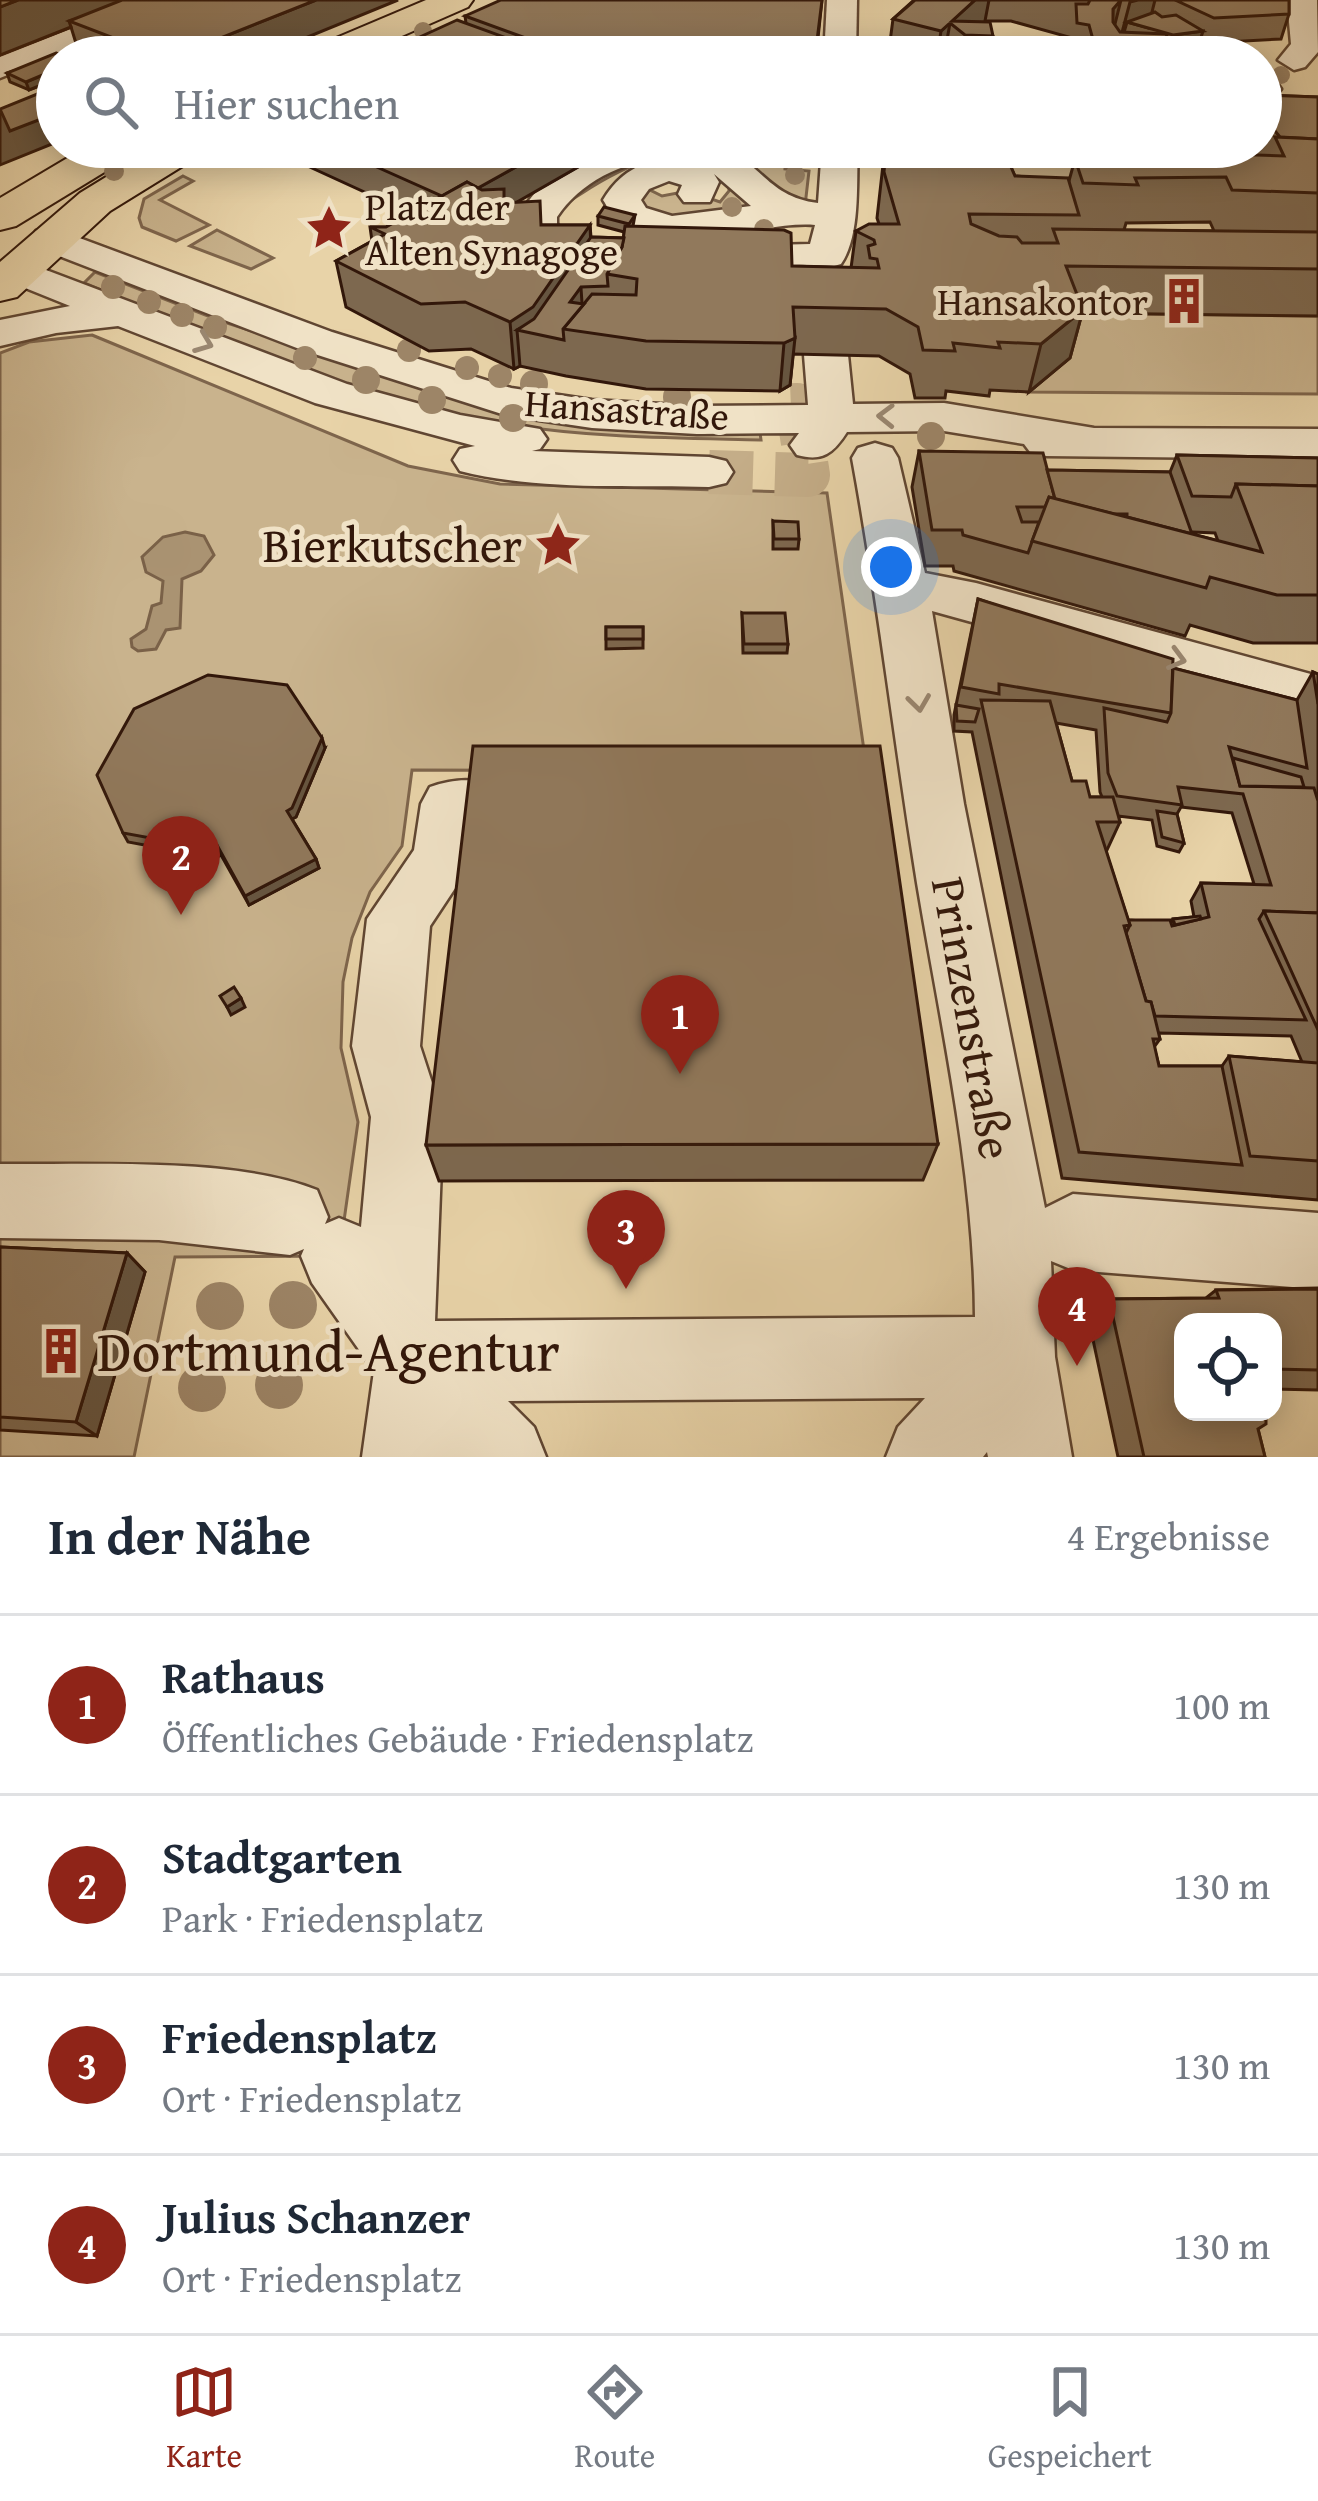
<!DOCTYPE html>
<html lang="de">
<head>
<meta charset="utf-8">
<style>
	body { margin:0; font-family:"Gentium Book Plus",serif; background:#f6f6f7; color:#1f2937 }
	.controls { position:absolute; right:36px; bottom:36px; display:grid; overflow:hidden; border-radius:24px; box-shadow:0 6px 30px #0003 }
	.controls button { width:108px; height:108px; display:grid; place-items:center; padding:0; border:0; border-bottom:3px solid #e0e1e3; background:#fff; color:#1f2937; font:60px sans-serif }
	.you { position:absolute; left:891px; top:567px; width:42px; height:42px; margin:-30px; border:9px solid #fff; border-radius:50%; background:#1a73e8; box-shadow:0 0 0 18px #1a73e833 }
	.badge { display:grid; place-items:center; width:78px; height:78px; border-radius:50%; background:#8f2418; color:#fff; font-size:39px; font-weight:700 }
	.pin { position:absolute; translate:-50% -99px; filter:drop-shadow(0 3px 6px #0008) }
	.pin::after { content:''; position:absolute; top:63px; width:42px; height:36px; background:inherit; clip-path:polygon(0 0,100% 0,50% 100%) }
	.list { margin:0; padding:0; list-style:none }
	h2 { display:flex; justify-content:space-between; align-items:center; height:156px; margin:0; padding:0 48px; font-size:51px }
	h2 small { font-size:39px; font-weight:400; color:#747a83 }
	.list li { display:grid; grid-template-columns:78px 1fr auto; gap:36px; align-items:center; box-sizing:border-box; height:180px; padding:0 48px; border-top:3px solid #e0e1e3 }
	.list b { display:block; font-size:45px; white-space:nowrap }
	.list p { margin:0; font-size:39px; white-space:nowrap; color:#747a83 }
	.list em { font-size:39px; font-style:normal; color:#747a83 }
	.icon { flex:none; width:66px; height:66px; fill:none; stroke:currentColor; stroke-width:2; stroke-linecap:round; stroke-linejoin:round }
	.map { position:relative; flex:none; width:1318px; height:1457px; overflow:hidden }
	.search { position:absolute; background:#fff; box-shadow:0 6px 30px #0003; left:36px; right:36px; top:36px; height:132px; display:flex; align-items:center; gap:30px; box-sizing:border-box; padding:0 42px; border-radius:66px; color:#747a83; font-size:45px }
	.sheet { height:876px; background:#fff }
	nav { display:flex; justify-content:space-around; align-items:center; box-sizing:border-box; height:168px; border-top:3px solid #e0e1e3; background:#fff; font-size:33px; color:#747a83 }
	nav a { display:grid; justify-items:center; gap:6px }
	nav .on { color:#8f2418 }
	.map>svg:first-child { display:block }
	.green { fill:#c9b38d; stroke:#7e654c; stroke-width:3 }
	.water { fill:#aa9372; stroke:#7a6148; stroke-width:3 }
	.lines { fill:none; stroke-linecap:round; stroke-linejoin:round }
	.minor-tunnel { stroke:#c4ad88; stroke-width:44; stroke-dasharray:44 22; stroke-linecap:butt }
	.minor-casing { stroke:#604632; stroke-width:5 }
	.major-casing { stroke:#32170a; stroke-width:4 }
	.minor { fill:#f0e2c6; fill-rule:evenodd }
	.major { fill:#e8d3a8; fill-rule:evenodd }
	.tree { fill:#9d8567 }
	.wall { fill:#7d684f; stroke:#32170a; stroke-width:3; fill-rule:evenodd }
	.shaded-wall { fill:#665540; stroke:#32170a; stroke-width:3 }
	.building { fill:#91795c; stroke:#32170a; stroke-width:3 }
	.oneway { stroke:#9a8771 }
	.labels { text-anchor:middle; stroke-width:10; stroke-linejoin:round; paint-order:stroke }
	.far-poi-label { font-size:39px; fill:#32170a; stroke:#f0e2c6; text-anchor:start }
	.far-street-label { font-size:39px; fill:#32170a; stroke:#f0e2c6 }
	.poi-label { font-size:48px; fill:#32170a; stroke:#f0e2c6; text-anchor:end }
	.street-label { font-size:48px; fill:#32170a; stroke:#f0e2c6 }
	.near-poi-label { font-size:57px; fill:#32170a; stroke:#f0e2c6; text-anchor:start }
</style>
</head>
<body>
<div class="map">
<svg width="1318" height="1457" viewBox="0 0 1318 1457">
	<rect width="100%" height="100%" fill="#e8d3a8"/>
	<filter id="stains"><feTurbulence type="fractalNoise" baseFrequency=".00167" numOctaves="4"/><feColorMatrix values="0 0 0 0 .2 0 0 0 0 .09 0 0 0 0 .02 0 0 0 .5 -.17"/></filter>
	<radialGradient id="worn" r=".72"><stop offset=".6" stop-color="#630" stop-opacity="0"/><stop offset="1" stop-color="#630" stop-opacity=".3"/></radialGradient>
	<g class="green">
		<path d="M992,147L1096,151L1250,147L1266,175L1064,204L994,166Z"/>
		<path d="M776,152L786,155L785,169L809,171L805,206L749,169Z"/>
		<path d="M674,153C712,157 742,174 757,211C718,222 661,238 630,204L632,194L649,178L650,190L662,196L688,191L720,202L729,191V179C690,133 631,163 590,188C575,198 562,203 555,219C573,255 657,241 692,248C655,247 572,257 549,223V210C579,177 630,154 674,153Z"/>
		<path d="M183,176L193,181L160,200L209,225L176,241L142,227L139,218L144,199Z"/>
		<path d="M217,230L273,258L251,269L190,246Z"/>
		<path d="M95,272L221,321L465,400L759,425L761,440C678,438 595,438 512,425C364,402 222,341 84,283Z"/>
		<path d="M1054,313L1318,316V394L1029,392L1069,358Z"/>
		<path d="M92,335L408,466L500,484L827,493L867,771L412,770L402,846L370,892L352,938L343,982L341,1048L358,1122L339,1256L175,1257L134,1457H0V353L29,342Z"/>
	</g>
	<path class="water" d="M185,532L204,536L214,555L201,571L182,579L180,628L166,630L156,649L138,651L132,647L131,639L146,629L152,606L161,603L163,581L146,572L142,557L163,537Z"/>
	<g class="lines">
		<path class="minor-tunnel" d="M709,472L808,475L797,405L773,406"/>
		<defs>
			<g id="minor">
				<path d="M144,0H186L182,6L0,78V57Z"/>
				<path d="M827,0H857L856,57H824Z"/>
				<path d="M1287,0H1317L1318,52L1305,67L1294,70L1278,60L1291,44Z"/>
				<path d="M1261,80L1276,82L1281,89L1273,98L1261,101Z"/>
				<path d="M612,147C645,147 687,140 719,148C759,158 766,197 818,203L822,147H858C856,183 861,235 841,264L827,268L713,267L699,263L693,255L699,247L810,244L815,225C761,220 662,262 619,224C612,219 608,207 603,200C625,163 660,152 700,166C651,146 585,174 557,217V228L565,235L599,243L605,251L599,259C571,266 535,255 518,232C519,188 576,160 612,147ZM714,174L751,206L672,216L646,208L641,200L649,189L669,181L682,185L678,194L684,202H710L719,182Z"/>
				<path d="M50,227L332,332L511,388L592,400L697,406L808,405L804,355L811,346L826,342L841,346L848,355L853,404L944,403L1094,428L1318,429V459L1046,456L1030,452L1024,444L944,431L847,432C833,454 822,462 797,455L790,445L799,433L697,434L592,428L505,415L302,350L36,247L31,239L36,231Z"/>
				<path d="M17,259L347,384L460,415L540,429L547,439L540,449L532,451L709,457L726,461L733,472L726,483L709,487C628,485 539,491 460,471L453,460L460,449L475,446L315,403L118,326L56,333L0,346V320L70,306L3,279L0,267Z"/>
				<path d="M875,443L892,448L898,458L925,573L976,583L1318,676V718L932,611L964,804L1045,1208L1073,1194L1318,1213V1289L1073,1270L1051,1261L1055,1357L1072,1457H988L987,1452L983,1457H886L898,1427L925,1398L508,1401L534,1427L546,1457H362L374,1371L312,1283L301,1256L304,1249L290,1255L159,1240L0,1238V1164C89,1165 236,1157 317,1190L328,1217L325,1224L339,1218L361,1227L371,1117L352,1046L367,919L414,850L421,804L430,787C456,778 475,778 501,787L510,804L501,821L478,828L475,858L430,926L420,1046L443,1117L435,1321L975,1317C974,1171 941,1027 917,883C894,741 878,599 852,458L858,448Z"/>
			</g>
			<g id="major">
				<path d="M426,0H473L468,7L354,57H304L310,49Z"/>
				<path d="M86,147H115L122,156L116,165L16,226L0,230V198Z"/>
				<path d="M155,147H205L199,156L110,211L17,297L0,301V262L80,193Z"/>
			</g>
		</defs>
		<use href="#minor" class="minor-casing"/>
		<use href="#major" class="major-casing"/>
		<use href="#minor" class="minor"/>
		<use href="#major" class="major"/>
	</g>
	<g class="tree">
		<circle cx="423" cy="31" r="9"/>
		<circle cx="1281" cy="75" r="9"/>
		<circle cx="114" cy="171" r="10"/>
		<circle cx="795" cy="175" r="10"/>
		<circle cx="732" cy="207" r="10"/>
		<circle cx="764" cy="229" r="10"/>
		<circle cx="113" cy="287" r="12"/>
		<circle cx="149" cy="302" r="12"/>
		<circle cx="182" cy="315" r="12"/>
		<circle cx="215" cy="327" r="12"/>
		<circle cx="409" cy="350" r="12"/>
		<circle cx="305" cy="358" r="12"/>
		<circle cx="467" cy="368" r="12"/>
		<circle cx="500" cy="376" r="12"/>
		<circle cx="366" cy="380" r="14"/>
		<circle cx="534" cy="384" r="14"/>
		<circle cx="677" cy="397" r="14"/>
		<circle cx="432" cy="400" r="14"/>
		<circle cx="513" cy="418" r="14"/>
		<circle cx="931" cy="436" r="14"/>
		<circle cx="293" cy="1305" r="24"/>
		<circle cx="220" cy="1306" r="24"/>
		<circle cx="279" cy="1385" r="24"/>
		<circle cx="202" cy="1388" r="24"/>
	</g>
	<g class="wall">
		<path d="M0,0L259,57H91L79,53L71,27L0,55Z"/>
		<path d="M822,0L816,57H376L466,23L465,16Z"/>
		<path d="M914,0H1289V14L1281,39L1207,43L1200,40L1198,46L1217,57H1067L1069,37L1011,21H985L993,36L991,47L1000,57H888L893,19Z"/>
		<path d="M57,57V79L29,90L10,82L7,73Z"/>
		<path d="M1261,95L1318,97V316L1082,313L1070,358L1029,392L990,390L989,396L946,391L945,398H915L910,374L879,356L793,354L790,385L780,391L646,389L566,376L520,366L514,369L471,349L429,351L346,307L336,261L372,241L370,227H386L410,213L266,147H613L516,202L542,225H590L591,237L624,238V232L598,225V216L635,215L633,226L792,266L851,268L856,231L879,224L877,218L885,147H1217L1215,154L1255,155L1250,147H1261ZM1002,147L1099,151L1097,159H1075L1069,181L1015,176ZM1210,222L1214,231L1124,230L1126,223Z"/>
		<path d="M919,451L1047,470L1170,472L1177,455L1318,458V643H1253L1190,625L1185,636L954,571L953,566H925L912,487ZM1192,532L1215,533L1218,541L1192,534Z"/>
		<path d="M773,521L799,539L798,549H773Z"/>
		<path d="M978,599L1173,668L1297,700L1313,672L1318,674V1200L1062,1178L972,732L954,731V715ZM1056,723L1096,730L1100,792L1102,797H1090L1072,781ZM1181,807L1232,813L1254,884L1201,883L1191,901L1194,917L1173,919L1171,923L1128,920L1106,852L1120,822L1118,816L1152,820L1157,846L1179,852L1184,843L1177,814ZM1158,1033L1291,1036L1302,1062L1229,1056L1222,1066H1159L1154,1047L1160,1039Z"/>
		<path d="M742,613L788,644L787,653H743Z"/>
		<path d="M606,627H643V648L606,649Z"/>
		<path d="M325,748L296,817L292,819L316,859L319,868L249,905L221,855L214,858L128,842L123,833Z"/>
		<path d="M938,1144L923,1180L439,1181L426,1145Z"/>
		<path d="M0,1247L127,1253L145,1272L97,1436L0,1430Z"/>
		<path d="M1318,1288V1390L1273,1389V1322H1183L1258,1429L1265,1457H1118L1089,1321L1109,1299L1206,1298L1216,1290Z"/>
	</g>
	<g class="shaded-wall">
		<path d="M18,0H138L69,21L71,27L0,55V7Z"/>
		<path d="M316,0H398L259,57H180L185,52Z"/>
		<path d="M975,0H989L984,26L952,21Z"/>
		<path d="M1121,0L1111,40L1113,9Z"/>
		<path d="M1138,0H1155L1148,28L1127,22L1121,43L1119,44L1130,2Z"/>
		<path d="M950,23L944,57H937L941,31Z"/>
		<path d="M1203,31L1195,57L1169,49L1173,35Z"/>
		<path d="M57,69V79L29,90L26,82Z"/>
		<path d="M57,113V142L0,165V114Z"/>
		<path d="M552,147H613L505,209L454,201Z"/>
		<path d="M590,225L592,271L581,288L583,318L571,304L517,330L520,366L514,369L510,322Z"/>
		<path d="M1083,310L1070,358L1029,392L1041,344Z"/>
		<path d="M795,338L790,385L780,391L784,343Z"/>
		<path d="M322,738L325,748L296,817L290,820L287,811Z"/>
		<path d="M217,845L221,855L214,858L210,849Z"/>
		<path d="M316,859L319,868L249,905L245,896Z"/>
		<path d="M241,998L245,1007L231,1015L227,1007Z"/>
		<path d="M127,1253L145,1272L97,1436L76,1422Z"/>
	</g>
	<g class="building">
		<path d="M0,0H18L0,7Z"/>
		<path d="M122,0H316L185,52L188,54L180,57H163L69,21Z"/>
		<path d="M501,0H822L815,57H578L465,16Z"/>
		<path d="M915,0H975L952,21L990,22L993,36L965,35L950,23L941,31L893,19Z"/>
		<path d="M1090,0H1121L1113,9V22L1120,32L1166,34L1173,49L1095,47L1089,25L1077,23L1076,4H1088Z"/>
		<path d="M1175,0H1289V14L1214,18Z"/>
		<path d="M1155,12L1162,17L1176,15L1203,31L1173,35L1127,22Z"/>
		<path d="M457,20L559,57H376Z"/>
		<path d="M1198,46L1217,57H1176L1172,53L1173,49Z"/>
		<path d="M991,47H998L1000,57H989Z"/>
		<path d="M141,52L151,57H129Z"/>
		<path d="M56,53L66,57H57V69L26,82L7,73Z"/>
		<path d="M57,86V113L10,131L0,109Z"/>
		<path d="M1261,95L1318,97V139L1280,137L1261,114Z"/>
		<path d="M1275,137L1318,139V193L1232,190L1226,177L1135,178L1138,185L1083,183L1075,159L1102,160L1099,150L1284,156Z"/>
		<path d="M332,147H552L478,188L467,182L442,196Z"/>
		<path d="M886,147H1002L1015,176L1068,178L1079,215L969,214L971,224L999,236L1017,237L1022,243H1058L1053,229L1318,232V269L1066,266L1083,310L1041,344L998,342L1000,348L953,343L955,351L923,350L918,327L886,309L793,307L795,338L784,343L646,341L563,329L592,294L636,295L637,279L607,274L622,247L625,226L784,230L791,233L792,266L879,268L877,259L870,258L868,246L875,244L874,240L856,231L869,224H899L884,172Z"/>
		<path d="M467,182L482,190L504,189V203L540,201L541,225H590L533,307L510,322L465,302L421,304L336,261L385,234L370,227H386Z"/>
		<path d="M604,207L635,215L629,224L598,216Z"/>
		<path d="M591,237L624,238L622,247L607,274L608,286L581,287L570,302L584,304L563,329L564,340L517,330L534,319Z"/>
		<path d="M919,451L1043,453L1055,499L1049,497L1045,507H1017L1022,522H1039L1028,553L963,535L962,530H932Z"/>
		<path d="M1177,455L1318,458V486L1236,484L1231,497L1192,496Z"/>
		<path d="M1047,470L1170,472L1192,534L1127,517V514H1114L1055,499Z"/>
		<path d="M1236,484L1318,486V595H1277L1210,577L1206,588L1032,541L1049,497L1262,552Z"/>
		<path d="M773,521L798,522L799,539H774Z"/>
		<path d="M978,599L1173,659L1171,713L999,684V694L961,687Z"/>
		<path d="M742,613H785L788,644H744Z"/>
		<rect x="606" y="627" width="37" height="12"/>
		<path d="M1173,668L1297,700L1307,768L1229,747L1240,786L1314,788L1318,801V913L1264,911L1259,919L1306,1020L1155,1016L1151,1002L1146,1001L1126,933L1130,925L1128,920H1170L1172,926L1209,917L1201,883L1271,885L1243,794L1178,787L1182,805L1117,796L1108,773L1104,708L1167,722L1171,713Z"/>
		<path d="M1313,672L1318,674V704Z"/>
		<path d="M208,675L287,685L322,738L292,808L287,811L316,859L245,896L217,845L210,849L123,833L97,775L134,709Z"/>
		<path d="M981,700L1050,701L1072,781H1086L1090,797H1113L1120,822H1097L1130,925L1124,926L1146,1001L1151,1002L1160,1039H1153L1159,1066H1222L1242,1165L1079,1152Z"/>
		<path d="M956,705L979,709L975,722L957,721Z"/>
		<path d="M473,746H880L938,1144L426,1145Z"/>
		<path d="M1233,758L1301,777L1304,787L1240,786Z"/>
		<path d="M1157,811L1177,814L1184,843L1162,837Z"/>
		<path d="M1264,911L1318,913V1030Z"/>
		<path d="M1200,916L1201,919L1175,925L1173,919Z"/>
		<path d="M234,987L241,998L227,1007L220,996Z"/>
		<path d="M1229,1056L1318,1063V1161L1250,1156Z"/>
		<path d="M0,1247L127,1253L76,1422L0,1417Z"/>
		<path d="M1318,1289V1370L1273,1369V1322H1183V1412H1266V1424L1258,1429L1265,1457H1144L1109,1299L1219,1298L1216,1290Z"/>
	</g>
	<defs><path id="oneway-chevron" d="M-2-3.5L2.5 0L-2 3.5" fill="none" stroke-width="1.6" stroke-linecap="round" stroke-linejoin="round" transform="scale(3)"/></defs>
	<g class="oneway">
		<use href="#oneway-chevron" transform="translate(204 343) rotate(21)"/>
		<use href="#oneway-chevron" transform="translate(886 416) rotate(-179)"/>
		<use href="#oneway-chevron" transform="translate(1177 659) rotate(15)"/>
		<use href="#oneway-chevron" transform="translate(919 703) rotate(82)"/>
	</g>
	<defs>
		<symbol id="sight-bare" viewBox="-9 -9 18 18"><path d="M0-6L1.8-2.2L6-1.7L2.9 1.2L3.7 5.4L0 3.3L-3.7 5.4L-2.9 1.2L-6-1.7L-1.8-2.2Z" fill="#8f2418" stroke="#f0e2c6" stroke-width="2.5" paint-order="stroke"/></symbol>
		<symbol id="building-bare" viewBox="-9 -9 18 18"><path d="M-4-6H4V6H1V3H-1V6H-4ZM-2.5-4.3h1.7v1.8h-1.7ZM.8-4.3h1.7v1.8H.8ZM-2.5-1h1.7V.8h-1.7ZM.8-1h1.7V.8H.8Z" fill="#8f2418" stroke="#f0e2c6" stroke-width="2.5" paint-order="stroke"/></symbol>
	</defs>
	<g fill-rule="evenodd">
		<use href="#sight-bare" x="296" y="195" width="66" height="66"/>
		<use href="#building-bare" x="1151" y="268" width="66" height="66"/>
		<use href="#sight-bare" x="525" y="512" width="66" height="66"/>
		<use href="#building-bare" x="28" y="1318" width="66" height="66"/>
	</g>
	<g class="labels">
		<g class="far-poi-label">
			<text x="365" y="220">Platz der<tspan x="365" dy="45">Alten Synagoge</tspan></text>
			<text x="1148" y="315" text-anchor="end">Hansakontor</text>
		</g>
		<g class="far-street-label">
			<text transform="translate(627 409) rotate(4)" y="14">Hansastraße</text>
		</g>
		<g class="poi-label">
			<text x="522" y="562">Bierkutscher</text>
		</g>
		<g class="street-label">
			<text transform="translate(973 1018) rotate(80)" y="17">Prinzenstraße</text>
		</g>
		<g class="near-poi-label">
			<text x="97" y="1371">Dortmund-Agentur</text>
		</g>
	</g>
	<rect width="100%" height="100%" filter="url(#stains)"/>
	<rect width="100%" height="100%" fill="url(#worn)"/>
</svg>
<div class="controls">
<button><svg class="icon" aria-label="locate" viewBox="0 0 24 24"><circle cx="12" cy="12" r="6"/><path d="M12 2v4M12 18v4M2 12h4M18 12h4"/></svg></button>
</div>
<div class="you"></div>
<div class="pin badge" style="left:680px;top:1074px">1</div>
<div class="pin badge" style="left:181px;top:915px">2</div>
<div class="pin badge" style="left:626px;top:1289px">3</div>
<div class="pin badge" style="left:1077px;top:1366px">4</div>
<div class="search"><svg class="icon" aria-label="search" viewBox="0 0 24 24"><circle cx="10" cy="10" r="6"/><path d="M15 15l6 6"/></svg>Hier suchen</div>
</div>
<section class="sheet">
<h2>In der Nähe<small>4 Ergebnisse</small></h2>
<ul class="list">
<li><span class="badge">1</span><div><b>Rathaus</b><p>Öffentliches Gebäude · Friedensplatz</p></div><em>100 m</em></li>
<li><span class="badge">2</span><div><b>Stadtgarten</b><p>Park · Friedensplatz</p></div><em>130 m</em></li>
<li><span class="badge">3</span><div><b>Friedensplatz</b><p>Ort · Friedensplatz</p></div><em>130 m</em></li>
<li><span class="badge">4</span><div><b>Julius Schanzer</b><p>Ort · Friedensplatz</p></div><em>130 m</em></li>
</ul>
</section>
<nav>
<a class="on"><svg class="icon" aria-label="map" viewBox="0 0 24 24"><path d="M3 6l6-2 6 2 6-2v14l-6 2-6-2-6 2zM9 4v14M15 6v14"/></svg>Karte</a>
<a><svg class="icon" aria-label="directions" viewBox="0 0 24 24"><path d="M12 3l9 9-9 9-9-9zM9 14v-3h6M13 9l2 2-2 2"/></svg>Route</a>
<a><svg class="icon" aria-label="saved" viewBox="0 0 24 24"><path d="M7 4h10v16l-5-4-5 4z"/></svg>Gespeichert</a>
</nav>
</body>
</html>
